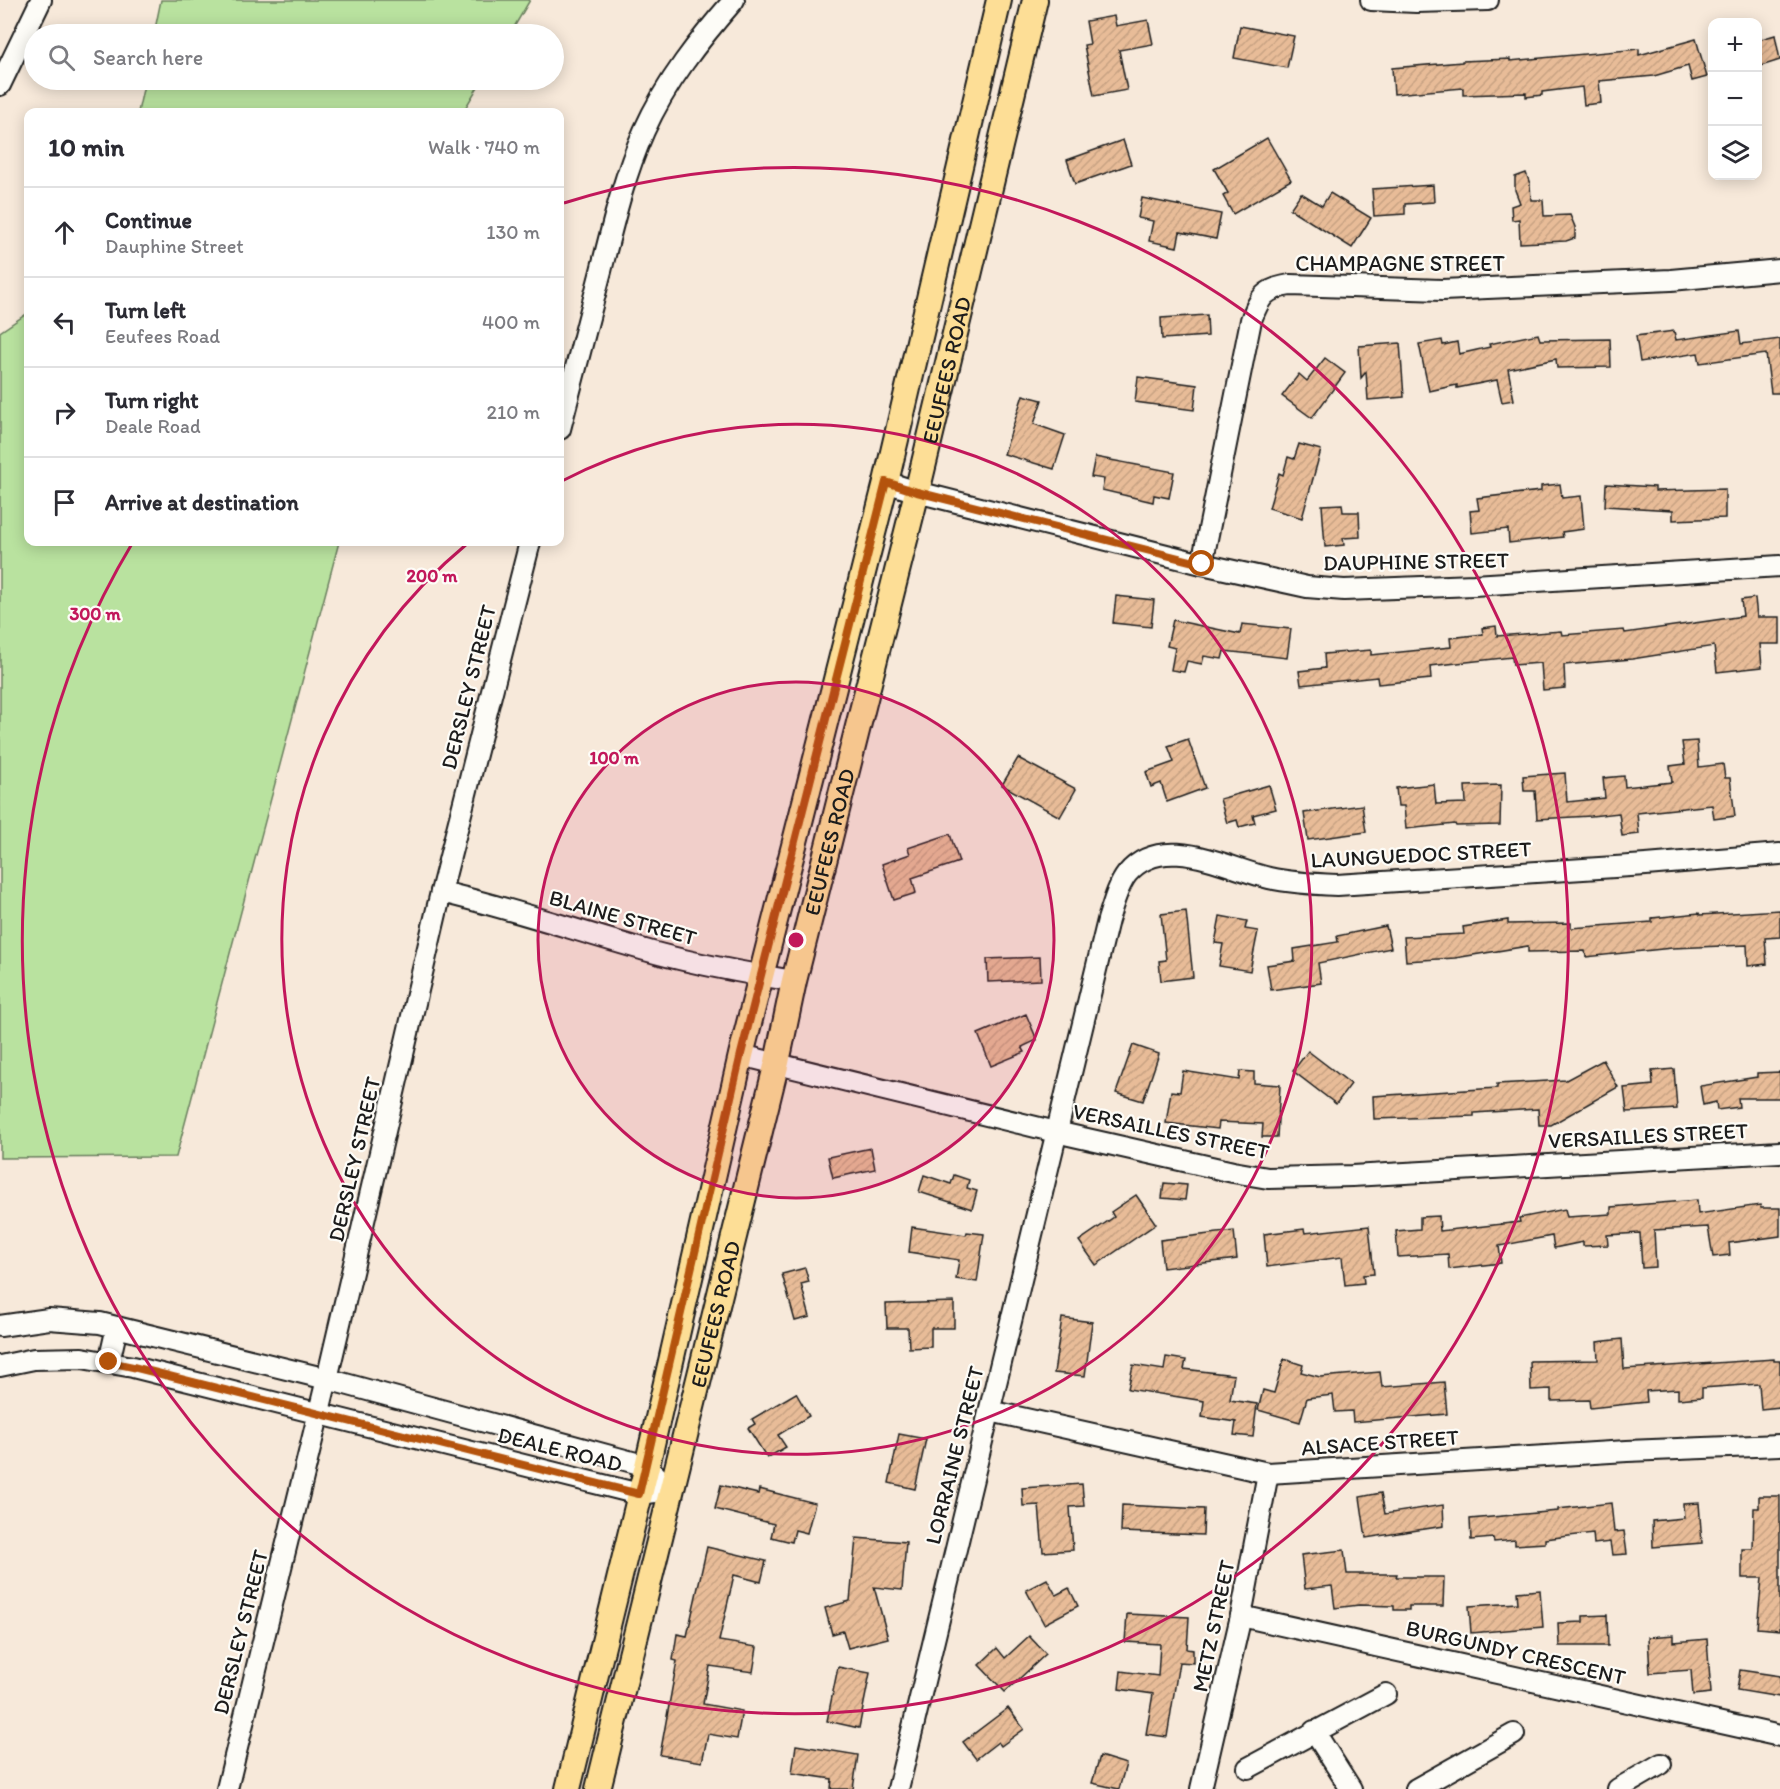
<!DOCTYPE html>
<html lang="en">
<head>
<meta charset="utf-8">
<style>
	body { margin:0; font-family:Itim,sans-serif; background:#f7f7f7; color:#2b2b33 }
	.controls { position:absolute; right:18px; top:18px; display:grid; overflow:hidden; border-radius:12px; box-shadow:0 3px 15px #0003 }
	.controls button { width:54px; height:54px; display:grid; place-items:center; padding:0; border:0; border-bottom:2px solid #e1e1e2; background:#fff; color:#2b2b33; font:30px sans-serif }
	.stop { position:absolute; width:18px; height:18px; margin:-14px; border:4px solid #b45309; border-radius:50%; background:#fff }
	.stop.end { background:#b45309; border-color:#fff; box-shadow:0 2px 6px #0008 }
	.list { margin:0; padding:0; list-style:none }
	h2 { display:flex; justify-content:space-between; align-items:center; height:78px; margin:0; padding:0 24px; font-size:26px }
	h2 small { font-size:20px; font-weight:400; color:#7c7c81 }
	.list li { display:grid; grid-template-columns:39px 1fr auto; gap:18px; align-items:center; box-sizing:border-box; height:90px; padding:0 24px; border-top:2px solid #e1e1e2 }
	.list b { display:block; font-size:22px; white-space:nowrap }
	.list p { margin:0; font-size:20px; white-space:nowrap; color:#7c7c81 }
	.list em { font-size:20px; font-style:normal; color:#7c7c81 }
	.icon { flex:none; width:33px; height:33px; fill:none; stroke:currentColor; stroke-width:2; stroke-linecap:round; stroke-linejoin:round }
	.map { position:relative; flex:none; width:1780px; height:1789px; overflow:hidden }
	.search { position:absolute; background:#fff; box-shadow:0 3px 15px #0003; left:24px; top:24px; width:540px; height:66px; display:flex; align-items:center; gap:15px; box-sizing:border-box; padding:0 21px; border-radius:33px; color:#7c7c81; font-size:22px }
	.panel { position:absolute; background:#fff; box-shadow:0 3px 15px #0003; left:24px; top:108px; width:540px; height:438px; border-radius:12px }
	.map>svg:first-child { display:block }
	.grass { fill:#b9e29f; stroke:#6a7f5e; stroke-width:1.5 }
	.building { fill:url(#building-hatch); stroke:#1c1c1c; stroke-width:1.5 }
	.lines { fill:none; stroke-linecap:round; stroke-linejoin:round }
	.minor-casing { stroke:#1c1c1c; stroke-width:24 }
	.major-casing { stroke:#1c1c1c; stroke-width:28 }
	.minor { stroke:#fdfcf7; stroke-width:20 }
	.major { stroke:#fdde96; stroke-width:24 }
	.route { stroke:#b45309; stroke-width:8 }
	.ring { fill:none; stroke:#c2185b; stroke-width:3 }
	.labels { text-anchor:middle; stroke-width:4.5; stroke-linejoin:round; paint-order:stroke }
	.street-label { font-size:22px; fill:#1c1c1c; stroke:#fdfcf7 }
	.centre { fill:#c2185b; stroke:#fdfcf7; stroke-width:3 }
	.ring-label { font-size:18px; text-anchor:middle; font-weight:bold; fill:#c2185b; stroke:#fdfcf7; stroke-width:4.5; stroke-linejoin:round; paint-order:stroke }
</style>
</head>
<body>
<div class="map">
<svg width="1780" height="1789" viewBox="0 0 1780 1789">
	<defs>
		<pattern id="building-hatch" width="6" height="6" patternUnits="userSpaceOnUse" patternTransform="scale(1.5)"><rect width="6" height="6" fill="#e8bc98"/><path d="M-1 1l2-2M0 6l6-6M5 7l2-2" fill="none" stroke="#c6a182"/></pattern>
	</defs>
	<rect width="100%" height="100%" fill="#f7e9da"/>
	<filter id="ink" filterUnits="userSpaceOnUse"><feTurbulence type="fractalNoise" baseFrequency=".0167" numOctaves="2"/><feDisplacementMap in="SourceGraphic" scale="12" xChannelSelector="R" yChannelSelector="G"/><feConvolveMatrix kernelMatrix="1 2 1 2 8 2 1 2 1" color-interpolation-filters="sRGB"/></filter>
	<g filter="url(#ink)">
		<g class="grass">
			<path d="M161,0H530L510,34H154Z"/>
			<path d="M145,80H482L463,112H138Z"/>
			<path d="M28,313V542H339L176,1157L0,1158V332Z"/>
		</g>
		<g class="building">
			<path d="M1114,16L1116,26L1148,20L1153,44L1119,50L1127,90L1094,96L1084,45L1090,44L1086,21Z"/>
			<path d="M1240,26L1294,36L1287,68L1234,58Z"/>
			<path d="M1775,35L1780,60L1758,67V40Z"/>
			<path d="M1696,39L1707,77L1692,81L1688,66L1654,76L1599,81L1601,103L1584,105L1582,87L1542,92V95L1526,97V93L1463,95V88L1394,94L1392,68L1462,62V61L1510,59V61L1639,49V55Z"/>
			<path d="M1267,138L1291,180L1233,214L1223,196L1228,193L1214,169Z"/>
			<path d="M1123,140L1131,164L1075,184L1067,160Z"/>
			<path d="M1526,173L1530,184L1531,200H1543L1544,216L1570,215L1575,227V238L1566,241L1520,243L1519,219L1512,220L1511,206L1520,203L1515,190V177Z"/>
			<path d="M1433,185L1434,202L1405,204V214L1374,216L1372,189Z"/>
			<path d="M1301,193L1322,206L1330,193L1371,218L1352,248L1290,209Z"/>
			<path d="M1142,198L1221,214L1216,239L1180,232L1177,247L1149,241L1153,221L1138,218Z"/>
			<path d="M1207,315L1208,336L1162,339L1161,318Z"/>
			<path d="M1674,331L1676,340L1739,331L1741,344L1780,339V393H1771L1766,354L1700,363L1698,353L1640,362L1636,336Z"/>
			<path d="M1538,334L1540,340L1610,339L1611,367L1557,368L1556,359L1508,369L1514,400L1502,402L1497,380L1457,388V385L1429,391L1419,344L1442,340L1443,345L1457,342L1459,354L1490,347L1489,344Z"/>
			<path d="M1400,343L1404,397L1368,400L1366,372L1361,378L1359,346Z"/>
			<path d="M1325,358L1345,373L1312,418L1282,396L1299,374L1307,381Z"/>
			<path d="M1138,377L1197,385L1194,410L1135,402Z"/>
			<path d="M1023,395L1042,400L1034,424L1065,435L1054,469L1004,454Z"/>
			<path d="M1299,444L1321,450L1302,518L1269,508L1279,473L1283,475L1288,457L1294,459Z"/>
			<path d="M1095,457L1174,472L1169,498L1154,495L1153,502L1102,490L1104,479L1091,477Z"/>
			<path d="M1560,484L1562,498L1581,496L1584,529L1562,532L1563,537L1509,543L1508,529L1472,533L1470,511L1479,510L1477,498L1541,491V486Z"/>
			<path d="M1606,484L1655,487V491L1725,489V518L1673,520V510L1605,506Z"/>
			<path d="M1342,504L1343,512H1359L1360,537L1343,538L1344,545L1325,547L1322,505Z"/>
			<path d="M1116,596L1154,600L1151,627L1113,623Z"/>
			<path d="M1755,598L1757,617H1780V644H1760L1762,667L1717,672L1714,646L1632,659L1564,665L1565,688L1543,690L1541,663L1513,665L1512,657L1430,666L1431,679L1378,684L1377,677L1301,685L1299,671L1325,668L1324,654L1371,650V655L1451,647L1450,638L1483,634L1482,628L1496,626L1497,636L1561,631L1562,635L1624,630L1625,633L1743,616L1741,600Z"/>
			<path d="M1173,620L1240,634L1242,624L1291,629L1287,658L1224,651L1222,659L1204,656L1202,664L1187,661L1184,672L1171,670L1175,648L1167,646Z"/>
			<path d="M1188,739L1205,788L1167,802L1161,783L1151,787L1146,772L1174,762L1168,746Z"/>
			<path d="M1697,741L1699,767L1723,764L1725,778H1730L1735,816L1714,819L1712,805L1637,813L1639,834L1622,836L1619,813L1591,816L1537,819L1535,791H1524L1523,776L1565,773L1567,802L1605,798L1603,778L1624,776L1625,787L1672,782L1670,766L1685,764L1682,742Z"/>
			<path d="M1018,758L1076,789L1060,817L1002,785Z"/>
			<path d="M1434,784L1436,804L1466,803L1465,786L1501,785L1500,825L1456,826L1455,824L1406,829L1404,806H1398L1396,788Z"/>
			<path d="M1269,785L1276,809L1253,815L1255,823L1239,827L1237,820L1227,823L1220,799Z"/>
			<path d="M1362,805L1366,832L1308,840L1304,813Z"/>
			<path d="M950,834L959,862L912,878L916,893L894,900L882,864L910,854L908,848Z"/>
			<path d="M1780,910V937L1765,938L1767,964L1748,966L1747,945L1672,948L1586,957L1585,951L1528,952V946L1455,958L1406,961L1404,937L1464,934L1463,927L1508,920V924L1571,923V928L1652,922V918L1699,913L1700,915Z"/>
			<path d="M1186,911L1193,977L1161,981L1159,961L1166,960L1161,914Z"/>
			<path d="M1220,916L1247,921L1245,929L1258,931L1250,971L1219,966L1223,944L1215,943Z"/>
			<path d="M1386,926L1391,948L1318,963L1321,983L1271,990L1267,965L1295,961L1294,949L1338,942L1337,936Z"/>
			<path d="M1040,957L1041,980L988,982L987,959Z"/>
			<path d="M1026,1014L1037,1040L1022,1047L1025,1052L991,1066L978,1034Z"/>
			<path d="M1133,1045L1159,1054L1143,1101L1116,1093Z"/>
			<path d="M1308,1051L1351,1084L1336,1104L1293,1071Z"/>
			<path d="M1603,1060L1618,1087L1551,1125H1539L1538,1109L1474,1113V1116L1374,1119L1373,1096L1497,1088V1084L1566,1080Z"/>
			<path d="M1674,1069L1677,1109L1627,1112L1624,1088L1653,1085L1652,1071Z"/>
			<path d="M1183,1071L1239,1080L1240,1071L1254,1072V1083L1280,1085L1277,1137H1262L1263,1124L1219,1122L1218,1129L1166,1123L1171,1091L1180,1092Z"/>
			<path d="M1780,1072V1098H1738L1739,1107L1717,1110L1716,1102L1703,1105L1700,1086L1757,1077V1073Z"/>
			<path d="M871,1148L875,1169L833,1178L828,1157Z"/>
			<path d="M924,1175L951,1184L954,1175L969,1180L967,1188L977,1191L972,1209L919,1192Z"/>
			<path d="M1164,1183L1187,1185L1185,1200L1162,1198Z"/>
			<path d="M1136,1195L1156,1224L1096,1265L1079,1241L1114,1217L1111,1212Z"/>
			<path d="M1697,1200L1698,1214L1760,1205L1761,1208H1780V1236L1729,1243L1730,1255L1713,1257L1708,1227L1654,1230L1656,1267L1642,1268L1640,1233L1607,1235L1608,1245L1583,1246V1242L1554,1248L1552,1236L1499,1246L1501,1263L1449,1269L1448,1254L1398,1257L1396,1231L1420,1229V1217L1439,1216L1440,1231L1520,1222L1519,1218L1565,1209L1567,1217L1611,1214V1207Z"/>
			<path d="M1369,1226L1374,1274L1363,1275L1364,1283L1345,1285L1342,1257L1267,1267L1264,1234L1304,1229L1305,1233Z"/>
			<path d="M912,1227L966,1235L967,1232L984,1234L977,1282L956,1279L959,1260L909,1252Z"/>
			<path d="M1234,1231L1237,1259L1163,1268L1160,1240Z"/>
			<path d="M805,1268L809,1282L801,1284L810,1317L795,1321L782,1274Z"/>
			<path d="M954,1302V1328H931V1347L909,1348L908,1328H887L886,1304Z"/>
			<path d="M1062,1318L1092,1322L1085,1376L1054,1373Z"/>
			<path d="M1622,1339L1624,1369L1774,1359V1361H1780V1407L1761,1409L1759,1384L1702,1388V1397L1678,1399V1389L1646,1391L1647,1402L1590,1408L1589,1400L1551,1401V1389L1531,1390L1530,1361L1598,1360L1597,1342Z"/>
			<path d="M1166,1357L1186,1360L1184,1369L1234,1375L1230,1400L1257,1404L1253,1437L1234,1435L1236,1422L1202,1417L1204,1401L1128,1389L1133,1365L1164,1370Z"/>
			<path d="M1284,1359L1303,1365L1301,1372L1320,1377L1380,1372L1382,1387L1444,1382L1447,1414L1353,1422L1352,1411L1335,1412L1333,1395L1307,1398L1300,1422L1258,1410L1263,1390L1274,1393Z"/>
			<path d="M796,1393L809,1416L778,1435L786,1447L767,1458L748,1428L755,1424L752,1419Z"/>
			<path d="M899,1434L926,1439L915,1489L889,1483Z"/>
			<path d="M1082,1484L1084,1506L1070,1507L1073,1550L1043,1552L1039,1505L1023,1506L1022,1488Z"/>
			<path d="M721,1485L758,1494L759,1489L815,1503L807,1533L795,1530L792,1542L771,1537L774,1524L715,1509Z"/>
			<path d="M1381,1493L1385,1514L1443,1505L1444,1526L1366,1538L1360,1497Z"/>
			<path d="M1759,1496H1780V1630L1757,1628L1762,1578H1742V1549H1753L1754,1508H1759Z"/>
			<path d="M1611,1503L1614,1532L1624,1531L1627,1554L1612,1555L1610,1542L1594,1544L1593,1533L1545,1539V1543L1515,1545V1540L1494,1542L1493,1538L1471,1540L1470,1519L1558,1511V1509Z"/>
			<path d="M1699,1503L1702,1543L1653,1547L1652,1521L1684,1518L1683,1504Z"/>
			<path d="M1122,1505L1204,1509L1203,1535L1121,1532Z"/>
			<path d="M856,1538L906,1542L902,1590L874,1587L888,1638L848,1648L843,1631L832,1634L825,1608L850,1601Z"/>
			<path d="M707,1547L766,1561L761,1582L734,1575L719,1641L757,1647L753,1672L710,1666L703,1704L742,1711L737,1739L708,1734L702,1762L660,1755L677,1661L673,1660L677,1634L687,1636Z"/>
			<path d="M1344,1550L1347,1574H1397L1396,1577H1444L1443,1606H1409V1610H1394V1606L1359,1605L1335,1608L1332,1586L1305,1589L1301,1555Z"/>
			<path d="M1047,1579L1056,1595L1069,1588L1078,1606L1044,1624L1026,1590Z"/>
			<path d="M1540,1590L1543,1627L1471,1633L1469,1606L1518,1603L1517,1592Z"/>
			<path d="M1127,1614L1189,1617L1187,1649L1193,1650V1663L1179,1662L1167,1737L1146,1734L1153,1694L1119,1689L1121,1671L1158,1676L1160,1644L1125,1642Z"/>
			<path d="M1607,1615L1608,1646H1559L1558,1623L1583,1622V1616Z"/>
			<path d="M1674,1635V1642L1707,1639L1711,1693L1693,1695L1691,1670L1650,1673L1648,1637Z"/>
			<path d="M1029,1636L1046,1654L1005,1692L979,1665L997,1648L1005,1658Z"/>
			<path d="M838,1667L870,1673L859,1728L827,1721Z"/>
			<path d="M1740,1670L1780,1676V1697L1737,1690Z"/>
			<path d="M1008,1708L1024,1729L1001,1746L998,1742L976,1759L963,1742Z"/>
			<path d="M796,1745L858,1755L853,1789H831L832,1779L792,1773Z"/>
			<path d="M1100,1756L1126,1764L1119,1789L1092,1783Z"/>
		</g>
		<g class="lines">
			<defs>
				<g id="minor">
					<path d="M1371,0L1416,2L1488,0"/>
					<path d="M0,85L41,0"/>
					<path d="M560,429C573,377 587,324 601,271C613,223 624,176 644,131C666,82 699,40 734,0"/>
					<path d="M886,482L917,492L1202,564L1307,587L1344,590L1474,585L1780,566"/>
					<path d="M1202,564L1251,320C1260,297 1264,289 1290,285L1442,290L1671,280L1780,270"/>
					<path d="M441,892C510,908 577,931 645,950C693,964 744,973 794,981"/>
					<path d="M741,1055L1056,1132L1233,1172L1268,1178L1352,1176L1780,1152"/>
					<path d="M0,1326L49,1319L100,1323L327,1379L647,1466L671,1491"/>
					<path d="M109,1362L117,1327"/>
					<path d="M0,1366L34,1359L82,1358L133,1367L639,1494L655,1492"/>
					<path d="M990,1411L1268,1473L1627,1451L1780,1445"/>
					<path d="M1241,1616L1780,1736"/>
					<path d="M1314,1731L1351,1789"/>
					<path d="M1248,1768L1386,1694"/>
					<path d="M227,1789L327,1379L441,892L530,542"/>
					<path d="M898,1789L1108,920C1113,905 1117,887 1127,874C1162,831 1226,868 1269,878C1292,883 1313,884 1337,885L1646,865L1780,854"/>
					<path d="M1201,1789L1241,1616L1268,1473"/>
					<path d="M1416,1789L1514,1734"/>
					<path d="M1618,1789L1661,1764"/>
				</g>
				<g id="major">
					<path d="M568,1789L647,1466L741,1055L886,482L999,0"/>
					<path id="s1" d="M598,1789L777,1062L794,981L917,492L1035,0"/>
				</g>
			</defs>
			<use href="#minor" class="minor-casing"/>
			<use href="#major" class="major-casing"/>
			<use href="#minor" class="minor"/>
			<use href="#major" class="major"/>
		</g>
	</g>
	<g class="lines" filter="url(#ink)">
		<path class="route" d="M109,1362L133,1367L639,1494L741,1054L886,482L917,492L1202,564"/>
	</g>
	<circle cx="796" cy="940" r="258" fill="#c2185b" fill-opacity=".12"/>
	<g class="ring">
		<circle cx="796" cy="940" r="258"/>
		<path d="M562 481A515 515 0 1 1 468 543"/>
		<path d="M564 203A773 773 0 1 1 133 542"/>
	</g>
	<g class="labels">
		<g class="street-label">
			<text x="1400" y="271">CHAMPAGNE STREET</text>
			<text dy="8" stroke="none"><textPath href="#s1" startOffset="1461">EEUFEES ROAD</textPath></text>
			<text transform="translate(1416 561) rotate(-1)" y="8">DAUPHINE STREET</text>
			<text transform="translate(468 687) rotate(-76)" y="8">DERSLEY STREET</text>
			<text dy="8" stroke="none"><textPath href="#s1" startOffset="975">EEUFEES ROAD</textPath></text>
			<text transform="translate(1421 854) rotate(-3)" y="8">LAUNGUEDOC STREET</text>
			<text transform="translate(623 917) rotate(16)" y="8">BLAINE STREET</text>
			<text transform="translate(1171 1131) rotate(12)" y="8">VERSAILLES STREET</text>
			<text transform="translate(1648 1135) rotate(-3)" y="8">VERSAILLES STREET</text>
			<text transform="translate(354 1159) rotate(-77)" y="8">DERSLEY STREET</text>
			<text dy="8" stroke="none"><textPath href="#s1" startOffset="489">EEUFEES ROAD</textPath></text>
			<text transform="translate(1380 1442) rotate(-4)" y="8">ALSACE STREET</text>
			<text transform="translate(560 1449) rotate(14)" y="8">DEALE ROAD</text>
			<text transform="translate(954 1455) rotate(-76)" y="8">LORRAINE STREET</text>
			<text transform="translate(1213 1626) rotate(-78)" y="8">METZ STREET</text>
			<text transform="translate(240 1632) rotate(-76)" y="8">DERSLEY STREET</text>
			<text transform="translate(1516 1652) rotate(13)" y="8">BURGUNDY CRESCENT</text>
		</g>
	</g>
	<circle cx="796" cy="940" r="9" class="centre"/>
	<g class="ring-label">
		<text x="432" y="582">200 m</text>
		<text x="95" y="620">300 m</text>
		<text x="614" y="764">100 m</text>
	</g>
</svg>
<div class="controls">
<button>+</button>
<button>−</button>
<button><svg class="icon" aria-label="layers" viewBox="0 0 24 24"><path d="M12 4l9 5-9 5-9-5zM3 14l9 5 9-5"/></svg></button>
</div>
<div class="stop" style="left:1202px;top:564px"></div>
<div class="stop end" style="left:109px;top:1362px"></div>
<div class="search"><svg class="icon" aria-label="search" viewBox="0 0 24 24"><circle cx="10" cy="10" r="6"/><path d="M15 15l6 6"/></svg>Search here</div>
<section class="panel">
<h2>10 min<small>Walk · 740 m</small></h2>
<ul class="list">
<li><svg class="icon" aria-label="ahead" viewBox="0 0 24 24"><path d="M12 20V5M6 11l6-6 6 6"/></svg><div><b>Continue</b><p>Dauphine Street</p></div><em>130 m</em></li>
<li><svg class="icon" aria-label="left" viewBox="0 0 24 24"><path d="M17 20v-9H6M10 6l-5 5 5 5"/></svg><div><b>Turn left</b><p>Eeufees Road</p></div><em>400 m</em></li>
<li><svg class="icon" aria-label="right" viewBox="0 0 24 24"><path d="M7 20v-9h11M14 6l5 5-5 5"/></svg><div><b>Turn right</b><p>Deale Road</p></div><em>210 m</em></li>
<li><svg class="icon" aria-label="arrive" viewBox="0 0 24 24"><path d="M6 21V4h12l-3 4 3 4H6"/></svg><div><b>Arrive at destination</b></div></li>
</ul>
</section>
</div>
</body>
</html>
